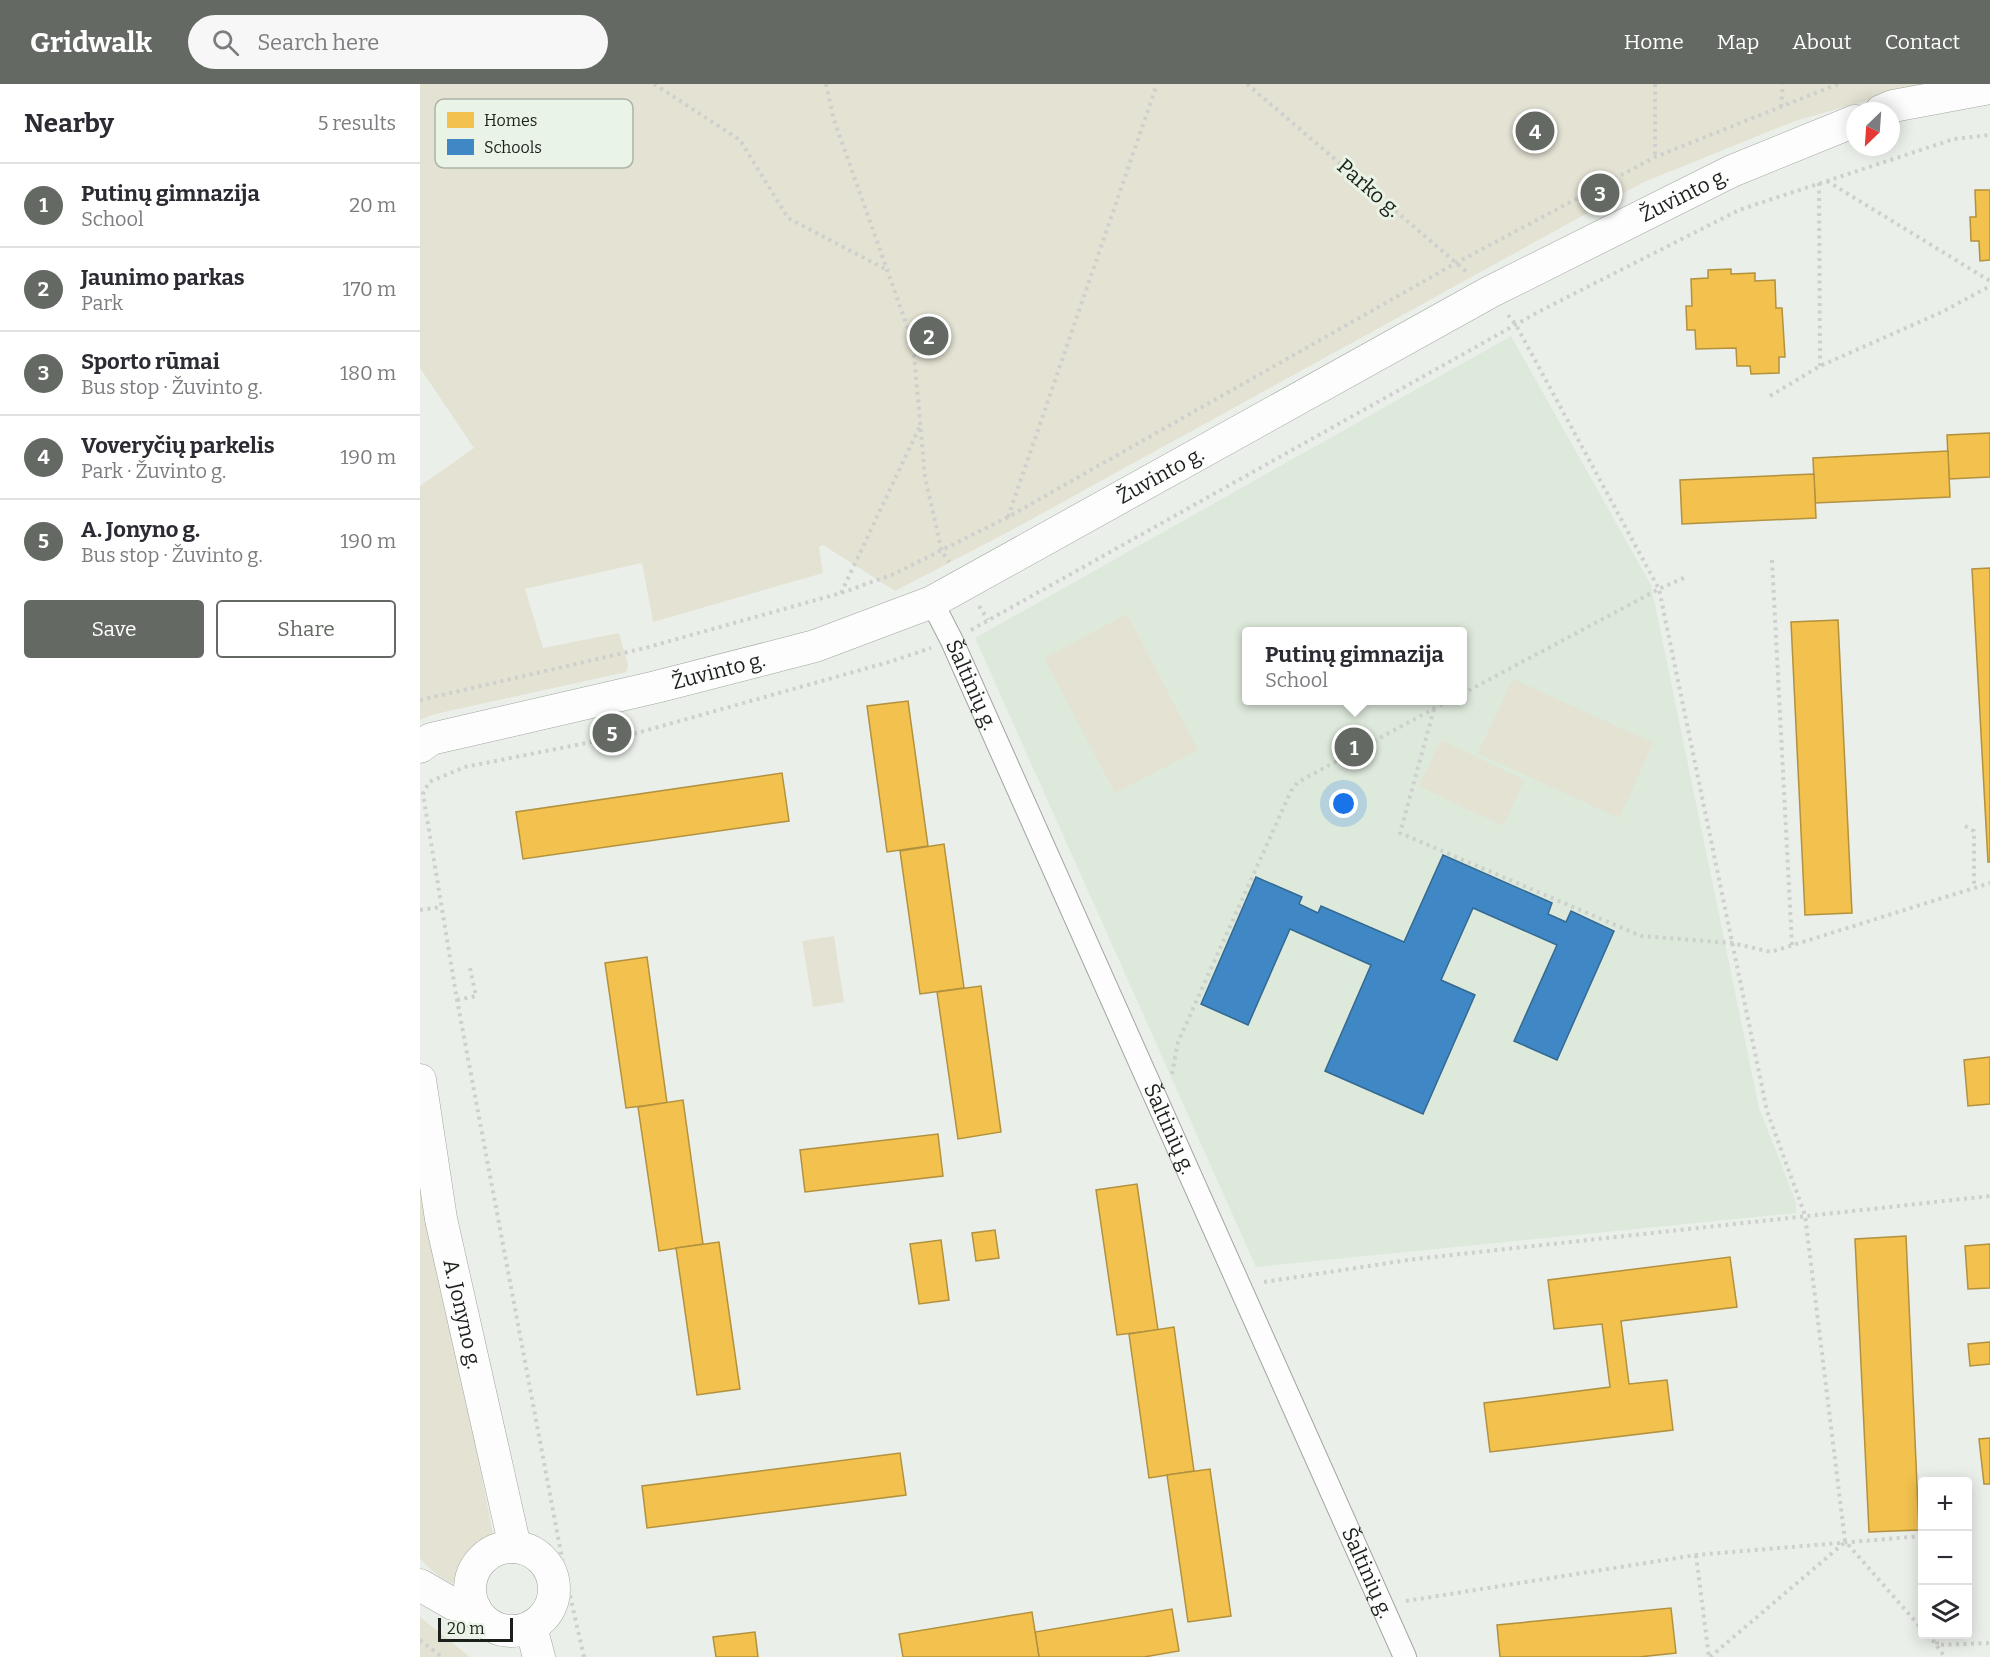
<!DOCTYPE html>
<html lang="en">
<head>
<meta charset="utf-8">
<style>
	body { margin:0; font-family:Bitter,serif; background:#f7f7f7; color:#2b2b33 }
	.controls { position:absolute; right:18px; bottom:18px; display:grid; overflow:hidden; border-radius:6px; box-shadow:0 3px 15px #0003 }
	.controls button { width:54px; height:54px; display:grid; place-items:center; padding:0; border:0; border-bottom:2px solid #e1e1e2; background:#fff; color:#2b2b33; font:30px sans-serif }
	.compass { position:absolute; left:1426px; top:18px; width:54px; height:54px; border-radius:50%; background:#fff; box-shadow:0 3px 15px #0003; rotate:205deg }
	.scale { position:absolute; left:18px; bottom:15px; width:75px; box-sizing:border-box; padding-left:6px; border:3px solid #1c201b; border-top:0; font-size:16px; line-height:21px; white-space:nowrap; color:#1c201b; -webkit-text-stroke:4px #e9f3e6; paint-order:stroke }
	.you { position:absolute; left:924px; top:720px; width:21px; height:21px; margin:-15px; border:4px solid #fff; border-radius:50%; background:#1a73e8; box-shadow:0 0 0 9px #1a73e833 }
	.badge { display:grid; place-items:center; width:39px; height:39px; border-radius:50%; background:#646963; color:#fff; font-size:20px; font-weight:700 }
	.pin { position:absolute; translate:-50% -50%; border:3px solid #fff; box-shadow:0 2px 6px #0006 }
	.popup { position:absolute; left:822px; top:543px; width:225px; height:78px; box-sizing:border-box; display:grid; place-content:center; border-radius:6px; background:#fff; filter:drop-shadow(0 2px 4px #0005); font-size:20px; white-space:nowrap; color:#7c7c81 }
	.popup b { font-size:22px; color:#2b2b33 }
	.popup::after { content:''; position:absolute; left:50%; top:100%; margin-left:-12px; border:12px solid transparent; border-top-color:#fff }
	.list { margin:0; padding:0; list-style:none }
	h2 { display:flex; justify-content:space-between; align-items:center; height:78px; margin:0; padding:0 24px; font-size:26px }
	h2 small { font-size:20px; font-weight:400; color:#7c7c81 }
	.list li { display:grid; grid-template-columns:39px 1fr auto; gap:18px; align-items:center; box-sizing:border-box; height:84px; padding:0 24px; border-top:2px solid #e1e1e2 }
	.list b { display:block; font-size:22px; white-space:nowrap }
	.list p { margin:0; font-size:20px; white-space:nowrap; color:#7c7c81 }
	.list em { font-size:20px; font-style:normal; color:#7c7c81 }
	.actions { display:flex; gap:12px; padding:18px 24px }
	.actions a { flex:1; padding:14px 0; border:2px solid #646963; border-radius:6px; text-align:center; font-size:21px; color:#646963 }
	.actions .main { background:#646963; color:#fff }
	.icon { flex:none; width:33px; height:33px; fill:none; stroke:currentColor; stroke-width:2; stroke-linecap:round; stroke-linejoin:round }
	.map { position:relative; flex:none; width:1570px; height:1573px; overflow:hidden }
	header { display:flex; align-items:center; gap:36px; box-sizing:border-box; height:84px; padding:0 30px; background:#646963; color:#fff }
	header strong { font-size:28px }
	nav { display:flex; gap:33px; margin-inline-start:auto; font-size:21px }
	.search { width:420px; height:54px; background:#f7f7f7; display:flex; align-items:center; gap:15px; box-sizing:border-box; padding:0 21px; border-radius:33px; color:#7c7c81; font-size:22px }
	main { display:flex }
	aside { flex:1; background:#fff }
	.map>svg:first-child { display:block }
	.built { fill:#dde9db; fill-rule:evenodd }
	.green { fill:#e4e2d3 }
	.homes { fill:#f2c14e; stroke:#b2913f; stroke-width:1.5 }
	.schools { fill:#3f88c5; stroke:#346992; stroke-width:1.5 }
	.lines { fill:none; stroke-linecap:round; stroke-linejoin:round }
	.street-casing { stroke:#a1a5a0; stroke-width:24 }
	.secondary-casing { stroke:#a1a5a0; stroke-width:33 }
	.path { stroke:#ced0cd; stroke-width:4; stroke-dasharray:3 4.5; stroke-linecap:butt }
	.street { stroke:#fcfdfc; stroke-width:22 }
	.secondary { stroke:#fcfdfc; stroke-width:32 }
	.labels { text-anchor:middle; stroke-width:6; stroke-linejoin:round; paint-order:stroke }
	.street-label { font-size:21px; fill:#1c201b; stroke:#e9f3e6 }
	.key { fill:#e9f3e6; stroke:#acb4a9; stroke-width:1.5 }
	.key-label { font-size:16px; fill:#1c201b }
</style>
</head>
<body>
<header>
<strong>Gridwalk</strong>
<div class="search"><svg class="icon" aria-label="search" viewBox="0 0 24 24"><circle cx="10" cy="10" r="6"/><path d="M15 15l6 6"/></svg>Search here</div>
<nav><a>Home</a><a>Map</a><a>About</a><a>Contact</a></nav>
</header>
<main>
<aside>
<h2>Nearby<small>5 results</small></h2>
<ul class="list">
<li><span class="badge">1</span><div><b>Putinų gimnazija</b><p>School</p></div><em>20 m</em></li>
<li><span class="badge">2</span><div><b>Jaunimo parkas</b><p>Park</p></div><em>170 m</em></li>
<li><span class="badge">3</span><div><b>Sporto rūmai</b><p>Bus stop · Žuvinto g.</p></div><em>180 m</em></li>
<li><span class="badge">4</span><div><b>Voveryčių parkelis</b><p>Park · Žuvinto g.</p></div><em>190 m</em></li>
<li><span class="badge">5</span><div><b>A. Jonyno g.</b><p>Bus stop · Žuvinto g.</p></div><em>190 m</em></li>
</ul>
<div class="actions"><a class="main">Save</a><a>Share</a></div>
</aside>
<div class="map">
<svg width="1570" height="1573" viewBox="0 0 1570 1573">
	<rect width="100%" height="100%" fill="#eaf0e9"/>
	<path class="built" d="M1091,252L1231,501L1339,1024L1376,1118V1129L836,1183L555,554ZM826,548H1042V616H826Z"/>
	<g class="green">
		<path d="M0,0H1505L1375,37L1224,98L590,447L475,507L403,461L399,463L403,489L233,538L222,479L105,505L123,564L199,549L208,581L206,588L15,630L0,636V402L54,364L0,284Z"/>
		<path d="M707,530L778,666L695,709L624,574Z"/>
		<path d="M1093,595L1233,659L1199,734L1058,669Z"/>
		<path d="M1021,656L1104,696L1083,742L999,702Z"/>
		<path d="M414,852L424,918L393,923L382,857Z"/>
		<path d="M0,1076L78,1476C58,1517 24,1503 0,1474Z"/>
		<path d="M0,1533L50,1573H0Z"/>
	</g>
	<g class="homes">
		<path d="M1555,106H1570V176L1560,177L1559,157H1551L1550,133H1556Z"/>
		<path d="M1311,185V190L1335,189V197L1355,196L1356,224H1362L1365,273H1359V289L1331,290L1330,282H1317L1316,264L1276,265L1275,246H1267L1266,222H1272L1271,195L1288,194V186Z"/>
		<path d="M1570,349V393L1529,395L1527,351Z"/>
		<path d="M1528,367L1530,413L1395,419L1393,374Z"/>
		<path d="M1394,390L1396,434L1262,440L1260,396Z"/>
		<path d="M1570,484V778H1568L1552,485Z"/>
		<path d="M1418,536L1432,829L1385,831L1371,538Z"/>
		<path d="M488,617L508,762L467,768L447,622Z"/>
		<path d="M362,689L369,737L103,775L96,728Z"/>
		<path d="M524,760L544,904L500,910L480,767Z"/>
		<path d="M227,873L247,1019L206,1024L185,879Z"/>
		<path d="M561,902L581,1048L538,1055L517,908Z"/>
		<path d="M1570,973V1020L1548,1022L1544,976Z"/>
		<path d="M263,1016L283,1160L239,1167L218,1023Z"/>
		<path d="M518,1050L523,1092L385,1108L380,1066Z"/>
		<path d="M717,1100L738,1246L697,1251L676,1106Z"/>
		<path d="M575,1146L579,1174L556,1177L552,1149Z"/>
		<path d="M1486,1152L1499,1446L1449,1448L1435,1155Z"/>
		<path d="M521,1156L529,1216L499,1220L490,1160Z"/>
		<path d="M299,1158L320,1305L277,1311L256,1164Z"/>
		<path d="M1570,1160V1204L1548,1205L1545,1162Z"/>
		<path d="M1310,1173L1317,1223L1201,1237L1209,1300L1247,1296L1253,1346L1070,1368L1064,1319L1190,1303L1182,1240L1134,1245L1128,1196Z"/>
		<path d="M754,1243L774,1387L729,1394L709,1250Z"/>
		<path d="M1570,1258V1280L1550,1282L1548,1260Z"/>
		<path d="M1570,1354V1400H1564L1559,1355Z"/>
		<path d="M480,1369L486,1411L227,1444L222,1402Z"/>
		<path d="M790,1385L811,1532L768,1538L747,1391Z"/>
		<path d="M1251,1524L1256,1569L1219,1573H1080L1077,1541Z"/>
		<path d="M752,1525L759,1567L724,1573H619L615,1548Z"/>
		<path d="M612,1528L619,1573H483L479,1550Z"/>
		<path d="M335,1548L338,1573H296L293,1553Z"/>
	</g>
	<path class="schools" d="M1023,771L1132,819L1128,830L1146,838L1151,827L1194,847L1137,976L1094,957L1137,861L1053,824L1021,896L1055,911L1003,1030L905,987L951,881L870,845L828,941L781,920L836,793L882,813L879,820L898,829L901,822L984,858Z"/>
	<g class="lines">
		<defs>
			<g id="street">
				<path id="s1" d="M512,518L532,557L985,1573"/>
			</g>
			<g id="secondary">
				<path d="M1461,27L1473,22L1570,4"/>
				<path id="s2" d="M0,663L11,655L236,603L395,562L512,518L1070,208L1312,87L1435,37"/>
				<path id="s3" d="M0,996L21,1135L95,1463"/>
				<circle cx="92" cy="1505" r="42"/>
				<path d="M0,1501L33,1520L55,1524"/>
				<path d="M111,1543L119,1573"/>
			</g>
		</defs>
		<use href="#street" class="street-casing"/>
		<use href="#secondary" class="secondary-casing"/>
		<g class="path">
			<path d="M234,0L320,56L368,134L469,187"/>
			<path d="M406,0L414,36L493,259L505,393L522,468L529,478"/>
			<path d="M827,0L1048,189"/>
			<path d="M1235,0V73"/>
			<path d="M1361,23L1363,0"/>
			<path d="M1407,97L1570,197"/>
			<path d="M1399,99L1400,282"/>
			<path d="M1088,231L1096,241L1239,505L1347,1027L1385,1131L1425,1457L1502,1545"/>
			<path d="M1350,312L1400,282L1522,228L1570,202"/>
			<path d="M588,433L737,0"/>
			<path d="M1352,476L1372,861"/>
			<path d="M421,509L500,342"/>
			<path d="M559,522L568,536"/>
			<path d="M551,546L1120,227L1319,126L1534,55L1570,51"/>
			<path d="M1042,610L1239,505L1268,492"/>
			<path d="M0,616L225,564L421,509L474,490L588,433L1036,179L1235,73L1418,0"/>
			<path d="M1014,625L980,749L1221,852L1312,859L1351,868L1570,799"/>
			<path d="M1545,742L1554,747V803"/>
			<path d="M0,826L21,823"/>
			<path d="M37,916L56,912L50,884"/>
			<path d="M752,990L758,958L871,707L878,698L1030,616"/>
			<path d="M844,1198L995,1175L1570,1112"/>
			<path d="M1276,1471L1289,1573"/>
			<path d="M986,1517L1276,1471L1502,1452"/>
			<path d="M1508,1550L1525,1573"/>
			<path d="M1517,1550V1561L1570,1559"/>
			<path d="M0,1556L22,1573"/>
			<path d="M164,1573L144,1485L37,916L3,710L9,698L45,683L217,649L469,578L511,564"/>
			<path d="M1290,1573L1424,1459"/>
		</g>
		<use href="#street" class="street"/>
		<use href="#secondary" class="secondary"/>
	</g>
	<g class="labels">
		<g class="street-label">
			<text transform="translate(949 104) rotate(41)" y="7">Parko g.</text>
			<text dy="7" stroke="none"><textPath href="#s2" startOffset="1389">Žuvinto g.</textPath></text>
			<text dy="7" stroke="none"><textPath href="#s2" startOffset="795">Žuvinto g.</textPath></text>
			<text dy="7" stroke="none"><textPath href="#s2" startOffset="309">Žuvinto g.</textPath></text>
			<text dy="7" stroke="none"><textPath href="#s1" startOffset="92">Šaltinių g.</textPath></text>
			<text dy="7" stroke="none"><textPath href="#s1" startOffset="578">Šaltinių g.</textPath></text>
			<text dy="7" stroke="none"><textPath href="#s3" startOffset="238">A. Jonyno g.</textPath></text>
			<text dy="7" stroke="none"><textPath href="#s1" startOffset="1064">Šaltinių g.</textPath></text>
		</g>
	</g>
	<rect x="15" y="15" width="198" height="69" rx="9" class="key"/>
	<rect x="27" y="28" width="27" height="16" fill="#f2c14e"/>
	<rect x="27" y="55" width="27" height="16" fill="#3f88c5"/>
	<g class="key-label">
		<text x="64" y="42">Homes</text>
		<text x="64" y="69">Schools</text>
	</g>
</svg>
<div class="controls">
<button>+</button>
<button>−</button>
<button><svg class="icon" aria-label="layers" viewBox="0 0 24 24"><path d="M12 4l9 5-9 5-9-5zM3 14l9 5 9-5"/></svg></button>
</div>
<svg class="compass" viewBox="-18 -18 36 36"><path d="M0-13l5 13h-10z" fill="#e53935"/><path d="M0 13l5-13h-10z" fill="#7c7c81"/></svg>
<div class="scale">20 m</div>
<div class="you"></div>
<div class="pin badge" style="left:934px;top:663px">1</div>
<div class="popup"><b>Putinų gimnazija</b>School</div>
<div class="pin badge" style="left:509px;top:252px">2</div>
<div class="pin badge" style="left:1180px;top:109px">3</div>
<div class="pin badge" style="left:1115px;top:47px">4</div>
<div class="pin badge" style="left:192px;top:649px">5</div>
</div>
</main>
</body>
</html>
